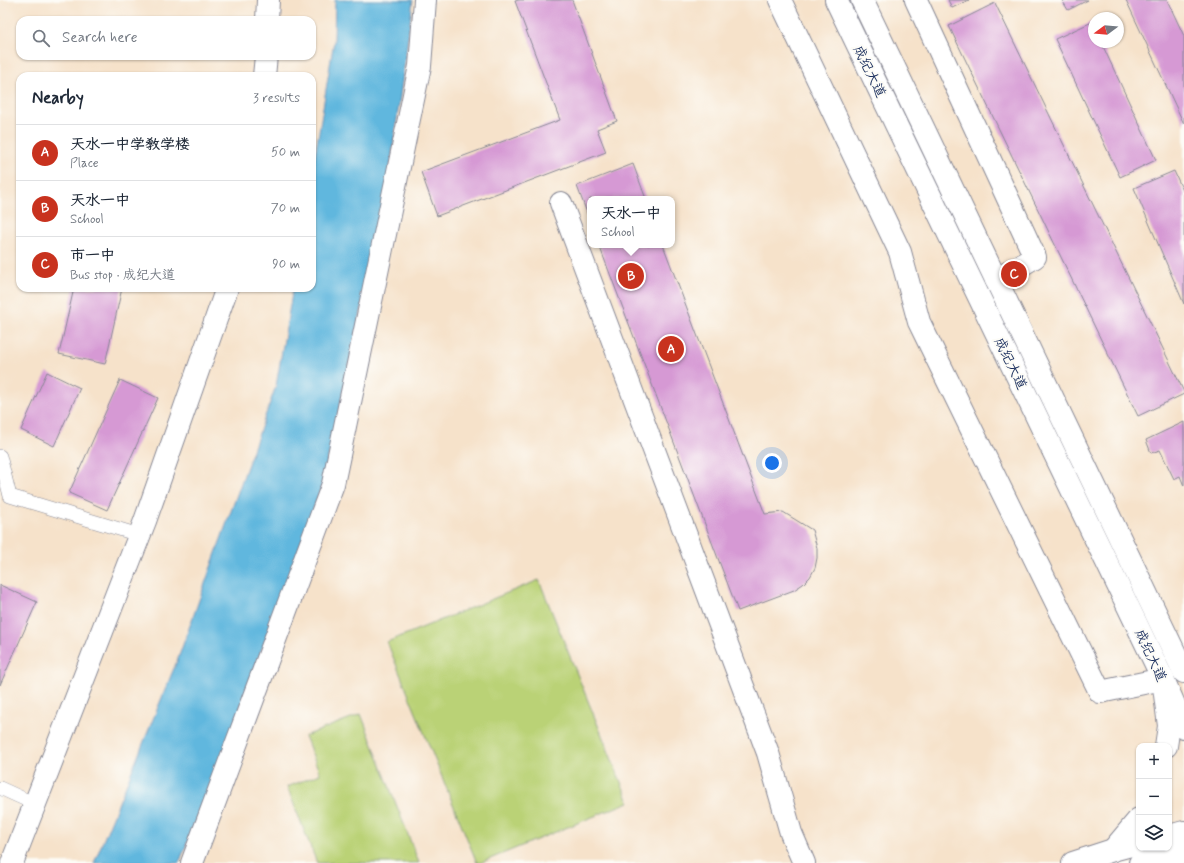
<!DOCTYPE html>
<html lang="en">
<head>
<meta charset="utf-8">
<style>
	body { margin:0; font-family:Mynerve,"LXGW WenKai TC",sans-serif; background:#f2f2f3; color:#1f2937 }
	.controls { position:absolute; right:12px; bottom:12px; display:grid; overflow:hidden; border-radius:8px; box-shadow:0 1px 3px #0004 }
	.controls button { width:36px; height:36px; display:grid; place-items:center; padding:0; border:0; border-bottom:1px solid #e0e1e3; background:#fff; color:#1f2937; font:20px sans-serif }
	.compass { position:absolute; left:1088px; top:12px; width:36px; height:36px; border-radius:50%; background:#fff; box-shadow:0 1px 3px #0004; rotate:254deg }
	.you { position:absolute; left:772px; top:463px; width:14px; height:14px; margin:-10px; border:3px solid #fff; border-radius:50%; background:#1a73e8; box-shadow:0 0 0 6px #1a73e833 }
	.badge { display:grid; place-items:center; width:26px; height:26px; border-radius:50%; background:#c8321e; color:#fff; font-size:13px; font-weight:700 }
	.pin { position:absolute; translate:-50% -50%; border:2px solid #fff; box-shadow:0 1px 4px #0006 }
	.popup { position:absolute; left:587px; top:196px; width:88px; height:52px; box-sizing:border-box; display:grid; place-content:center; border-radius:8px; background:#fff; filter:drop-shadow(0 1px 3px #0005); font-size:13px; white-space:nowrap; color:#747a83 }
	.popup b { font-size:15px; color:#1f2937 }
	.popup::after { content:''; position:absolute; left:50%; top:100%; margin-left:-8px; border:8px solid transparent; border-top-color:#fff }
	.list { margin:0; padding:0; list-style:none }
	h2 { display:flex; justify-content:space-between; align-items:center; height:52px; margin:0; padding:0 16px; font-size:17px }
	h2 small { font-size:13px; font-weight:400; color:#747a83 }
	.list li { display:grid; grid-template-columns:26px 1fr auto; gap:12px; align-items:center; box-sizing:border-box; height:56px; padding:0 16px; border-top:1px solid #e0e1e3 }
	.list b { display:block; font-size:15px; white-space:nowrap }
	.list p { margin:0; font-size:13px; white-space:nowrap; color:#747a83 }
	.list em { font-size:13px; font-style:normal; color:#747a83 }
	.icon { flex:none; width:22px; height:22px; fill:none; stroke:currentColor; stroke-width:2; stroke-linecap:round; stroke-linejoin:round }
	.map { position:relative; flex:none; width:1184px; height:863px; overflow:hidden }
	.search { position:absolute; background:#fff; box-shadow:0 1px 3px #0004; left:16px; top:16px; width:300px; height:44px; display:flex; align-items:center; gap:10px; box-sizing:border-box; padding:0 14px; border-radius:12px; color:#747a83; font-size:15px }
	.panel { position:absolute; background:#fff; box-shadow:0 1px 3px #0004; left:16px; top:72px; width:300px; height:220px; border-radius:12px }
	.map>svg:first-child { display:block }
	.green { fill:#bad276; stroke:#6a806a }
	.water { fill:#61b7de; stroke:#3e739e }
	.building { fill:#d699d4 }
	.lines { fill:none; stroke-linecap:round; stroke-linejoin:round }
	.lane-casing { stroke:#888894; stroke-width:14 }
	.street-casing { stroke:#888894; stroke-width:24 }
	.secondary-casing { stroke:#888894; stroke-width:24 }
	.highway-casing { stroke:#888894; stroke-width:24 }
	.lane { stroke:#fff; stroke-width:13 }
	.street { stroke:#fff; stroke-width:22 }
	.secondary { stroke:#fff; stroke-width:22 }
	.highway { stroke:#fff; stroke-width:22 }
	.labels { text-anchor:middle; stroke-width:4; stroke-linejoin:round; paint-order:stroke }
	.street-label { font-size:14px; fill:#1b2f5e; stroke:#fdfcf7 }
</style>
</head>
<body>
<div class="map">
<svg width="1184" height="863" viewBox="0 0 1184 863">
	<rect width="100%" height="100%" fill="#fdfcf7"/>
	<filter id="ink" filterUnits="userSpaceOnUse"><feTurbulence type="fractalNoise" baseFrequency=".025" numOctaves="2"/><feDisplacementMap in="SourceGraphic" scale="8" xChannelSelector="R" yChannelSelector="G"/><feConvolveMatrix kernelMatrix="1 2 1 2 8 2 1 2 1" color-interpolation-filters="sRGB"/></filter>
	<filter id="wash" filterUnits="userSpaceOnUse"><feTurbulence type="fractalNoise" baseFrequency=".012" numOctaves="4" result="noise"/><feDisplacementMap in="SourceGraphic" scale="16" xChannelSelector="R" yChannelSelector="G"/><feGaussianBlur stdDeviation="0.9" result="paint"/><feColorMatrix in="noise" values="0 0 0 0 0 0 0 0 0 0 0 0 0 0 0 0 0 1.4 0 .05"/><feComposite in="paint" operator="in"/></filter>
	<g filter="url(#wash)">
		<rect width="100%" height="100%" fill="#f6e2ca"/>
		<g class="green">
			<path d="M539,580L629,802L480,863H477L387,642Z"/>
			<path d="M361,714L419,863H317L287,787L320,774L305,736Z"/>
		</g>
		<path class="water" d="M335,0H413L386,200L322,485L225,749L179,863H94L179,656L276,386L293,288H312V174L334,41Z"/>
		<g id="blocks">
			<g class="building">
				<path d="M519,0H572L617,121L597,129L606,152L437,216L421,172L560,120L515,1Z"/>
				<path d="M948,0H969L952,8Z"/>
				<path d="M1062,0H1088L1068,10Z"/>
				<path d="M1126,0H1167L1184,36V124Z"/>
				<path d="M995,3L1184,392V394L1138,416L949,26Z"/>
				<path d="M1092,22L1094,26V42H1101L1156,160L1120,177L1055,39Z"/>
				<path d="M633,164L646,199H590V221L577,186Z"/>
				<path d="M1174,171L1184,193V304L1134,188Z"/>
				<path d="M599,245H663L765,514L783,512L812,530L817,548V558L815,568L810,577L803,584L794,590L738,611Z"/>
				<path d="M74,288H122L105,364L59,354Z"/>
				<path d="M47,372L80,388L54,446L21,430Z"/>
				<path d="M120,380L158,398L107,510L69,493Z"/>
				<path d="M1184,422V486L1180,476L1174,479L1160,450L1151,453L1146,440Z"/>
				<path d="M0,585L37,602L0,685Z"/>
			</g>
		</g>
	</g>
	<g filter="url(#ink)">
		<use href="#blocks" fill-opacity="0" stroke="#888894" stroke-width="1"/>
		<g class="lines">
			<defs>
				<g id="lane">
					<path d="M0,456L10,496L139,535"/>
					<path d="M0,788L35,804"/>
				</g>
				<g id="street">
					<path d="M780,0L900,252L919,322L1100,692L1163,679"/>
					<path d="M916,0L1035,257L996,280"/>
					<path d="M561,203L768,753L791,833L804,863"/>
					<path d="M192,863L333,484L420,66L425,0"/>
				</g>
				<g id="secondary">
					<path d="M836,0L1163,679L1184,727"/>
					<path d="M862,0L1184,672"/>
					<path d="M267,20L268,0"/>
					<path d="M264,76L266,56"/>
					<path d="M12,863L145,521L227,288"/>
				</g>
				<g id="highway">
					<path d="M1163,679L1169,726L1166,746"/>
					<path d="M1169,836L1184,832"/>
					<path d="M1113,850L1139,819"/>
					<path d="M1073,863L1113,850L1139,843"/>
					<path d="M1140,863L1184,853"/>
				</g>
			</defs>
			<use href="#lane" class="lane-casing"/>
			<use href="#street" class="street-casing"/>
			<use href="#secondary" class="secondary-casing"/>
			<use href="#highway" class="highway-casing"/>
			<use href="#lane" class="lane"/>
			<use href="#street" class="street"/>
			<use href="#secondary" class="secondary"/>
			<use href="#highway" class="highway"/>
		</g>
	</g>
	<g class="labels">
		<g class="street-label">
			<text transform="translate(870 71) rotate(64)" y="5">成纪大道</text>
			<text transform="translate(1011 363) rotate(64)" y="5">成纪大道</text>
			<text transform="translate(1151 655) rotate(65)" y="5">成纪大道</text>
		</g>
	</g>
</svg>
<div class="controls">
<button>+</button>
<button>−</button>
<button><svg class="icon" aria-label="layers" viewBox="0 0 24 24"><path d="M12 4l9 5-9 5-9-5zM3 14l9 5 9-5"/></svg></button>
</div>
<svg class="compass" viewBox="-18 -18 36 36"><path d="M0-13l5 13h-10z" fill="#e53935"/><path d="M0 13l5-13h-10z" fill="#747a83"/></svg>
<div class="you"></div>
<div class="pin badge" style="left:671px;top:349px">A</div>
<div class="pin badge" style="left:631px;top:276px">B</div>
<div class="popup"><b>天水一中</b>School</div>
<div class="pin badge" style="left:1014px;top:274px">C</div>
<div class="search"><svg class="icon" aria-label="search" viewBox="0 0 24 24"><circle cx="10" cy="10" r="6"/><path d="M15 15l6 6"/></svg>Search here</div>
<section class="panel">
<h2>Nearby<small>3 results</small></h2>
<ul class="list">
<li><span class="badge">A</span><div><b>天水一中学教学楼</b><p>Place</p></div><em>50 m</em></li>
<li><span class="badge">B</span><div><b>天水一中</b><p>School</p></div><em>70 m</em></li>
<li><span class="badge">C</span><div><b>市一中</b><p>Bus stop · 成纪大道</p></div><em>90 m</em></li>
</ul>
</section>
</div>
</body>
</html>
